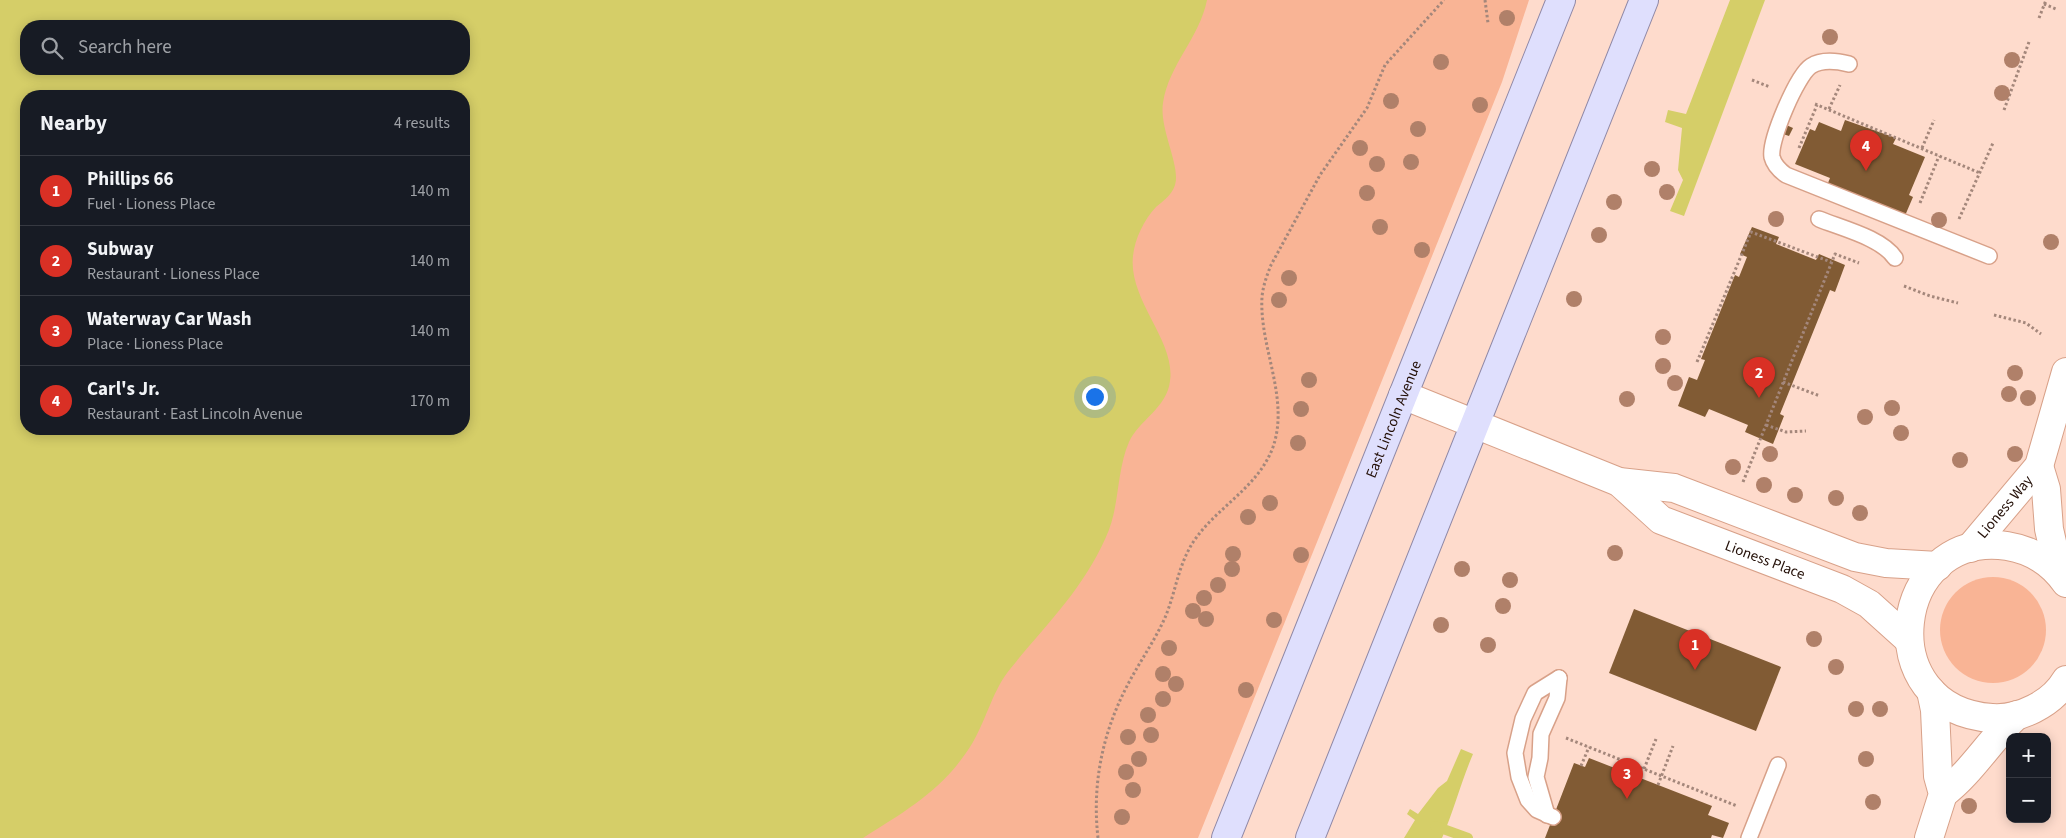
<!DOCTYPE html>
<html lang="en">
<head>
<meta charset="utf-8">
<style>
	body { margin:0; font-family:"Source Sans 3",sans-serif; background:#20242c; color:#f1f3f6 }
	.controls { position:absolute; right:15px; bottom:15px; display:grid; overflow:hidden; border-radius:10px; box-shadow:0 2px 12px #0003 }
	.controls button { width:45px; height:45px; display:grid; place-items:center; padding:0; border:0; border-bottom:1px solid #363941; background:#171b24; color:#f1f3f6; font:25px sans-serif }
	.you { position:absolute; left:1094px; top:396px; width:18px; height:18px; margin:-12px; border:4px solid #fff; border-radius:50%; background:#1a73e8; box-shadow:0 0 0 8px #1a73e833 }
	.badge { display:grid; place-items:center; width:32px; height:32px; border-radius:50%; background:#d93025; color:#fff; font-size:16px; font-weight:700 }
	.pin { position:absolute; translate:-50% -41px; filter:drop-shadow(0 1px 2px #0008) }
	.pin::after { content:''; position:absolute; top:26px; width:18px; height:15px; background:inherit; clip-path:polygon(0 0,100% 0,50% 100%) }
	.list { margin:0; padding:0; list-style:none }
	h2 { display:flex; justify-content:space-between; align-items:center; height:65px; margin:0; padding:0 20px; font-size:21px }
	h2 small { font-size:16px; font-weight:400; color:#9ea1a6 }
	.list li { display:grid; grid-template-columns:32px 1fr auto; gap:15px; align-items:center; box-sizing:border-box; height:70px; padding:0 20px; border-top:1px solid #363941 }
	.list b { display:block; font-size:19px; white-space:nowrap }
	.list p { margin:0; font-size:16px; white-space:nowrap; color:#9ea1a6 }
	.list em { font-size:16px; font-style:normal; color:#9ea1a6 }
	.icon { flex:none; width:28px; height:28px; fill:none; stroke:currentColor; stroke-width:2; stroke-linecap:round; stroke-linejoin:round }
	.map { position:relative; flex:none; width:2066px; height:838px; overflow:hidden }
	.search { position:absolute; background:#171b24; box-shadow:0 2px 12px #0003; left:20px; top:20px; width:450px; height:55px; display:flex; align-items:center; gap:12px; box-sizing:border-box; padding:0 18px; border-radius:20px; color:#9ea1a6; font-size:19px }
	.panel { position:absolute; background:#171b24; box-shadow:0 2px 12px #0003; left:20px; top:90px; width:450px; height:345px; border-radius:20px }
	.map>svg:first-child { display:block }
	.green { fill:#f9b495; fill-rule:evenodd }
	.water { fill:#d5ce68; fill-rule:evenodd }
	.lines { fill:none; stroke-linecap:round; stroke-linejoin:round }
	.stream { stroke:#d5ce68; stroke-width:10 }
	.building { fill:#815b34 }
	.lane-casing { stroke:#d8a189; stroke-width:18 }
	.street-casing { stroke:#d8a189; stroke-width:30 }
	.primary-casing { stroke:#8f88a6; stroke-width:30 }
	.path { stroke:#a4877b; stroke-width:3; stroke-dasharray:2.5 2.5; stroke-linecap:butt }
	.lane { stroke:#fff; stroke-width:15 }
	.street { stroke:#fff; stroke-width:28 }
	.primary { stroke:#dfdffd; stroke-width:28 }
	.tree { fill:#b08069 }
	.labels { text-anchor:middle; stroke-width:4; stroke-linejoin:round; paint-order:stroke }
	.street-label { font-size:15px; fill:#230f07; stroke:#fedbcc }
</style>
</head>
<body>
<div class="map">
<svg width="2066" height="838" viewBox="0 0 2066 838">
	<rect width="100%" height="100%" fill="#fedbcc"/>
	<g class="green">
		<path d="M0,0H1529L1502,82L1198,838H0ZM26,26H464V69H26ZM26,96H464V429H26Z"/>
		<circle cx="1993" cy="630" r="53"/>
	</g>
	<g class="water">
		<path d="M0,0H1207C1199,39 1169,64 1163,103C1159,129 1181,166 1175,185C1172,195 1163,201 1156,207C1144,220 1135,238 1133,256C1128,300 1176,341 1170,381C1167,408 1139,420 1129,442C1116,472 1120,507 1106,537C1082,591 1047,623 1011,668C993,689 987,718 973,742C945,789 907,810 863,838H0ZM464,26V69H26V26ZM464,96V429H26V96Z"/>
		<path d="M1730,0H1765L1684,216L1670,211L1683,180L1678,170L1682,128L1665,122L1668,110L1686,114Z"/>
		<path d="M1461,749L1473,754C1461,782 1454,810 1442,838H1404L1415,820L1407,814L1410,809L1418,814L1438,788L1447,781Z"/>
	</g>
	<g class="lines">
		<path class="stream" d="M1435,826L1468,838"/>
	</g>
	<g class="building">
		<path d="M1845,120L1896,138L1893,144L1925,157L1909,195L1913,197L1904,218L1882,209L1884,206L1858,195L1857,198L1834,189L1835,186L1828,183L1830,178L1795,164L1810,129L1815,131L1819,122L1841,131Z"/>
		<path d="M1784,124L1793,128L1789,136L1780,133Z"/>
		<path d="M1752,227L1779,237L1776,244L1816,260L1819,254L1845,265L1835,292L1830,290L1780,414L1784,416L1773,444L1745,432L1748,425L1709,409L1705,417L1678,406L1689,377L1697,380L1705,360L1701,359L1735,275L1739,277L1747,257L1740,254Z"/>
		<path d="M1634,609L1781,667L1756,731L1609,673Z"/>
		<path d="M1589,758L1712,806L1708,815L1729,823L1723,838L1712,835L1711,838H1545L1574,763L1585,767Z"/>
	</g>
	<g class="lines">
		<defs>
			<g id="lane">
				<path d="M1849,64C1837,61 1822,59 1811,66C1797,75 1769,141 1772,157C1774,165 1779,170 1786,175L1989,256"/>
				<path d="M1819,219C1841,228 1882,238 1895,258"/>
				<path d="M1547,815L1536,777L1540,758L1541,734L1557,698L1559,678"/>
				<path d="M1553,817L1537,810L1528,800L1519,777L1515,753L1523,719L1535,693L1559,678"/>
				<path d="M1749,838L1778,765"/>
			</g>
			<g id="street">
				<path d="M1403,395L1619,482L1674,488L1855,557L1886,563L1938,566"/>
				<path d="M2039,466L2046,489L2049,529L2059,573"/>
				<path id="s1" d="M1619,482L1661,520L1842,589L1869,604L1909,640"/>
				<path id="s2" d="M1970,548L2039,466L2066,372"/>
				<path d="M2066,583C2052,563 2032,550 2007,546C1891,529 1869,710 1992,718C2019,720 2052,704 2066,680"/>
				<path d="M1943,794C1971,773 1990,740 2017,715"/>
				<path d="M1929,838L1943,794L1938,776L1935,710L1931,691"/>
			</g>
			<g id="primary">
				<path id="s3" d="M1226,838L1561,0"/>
				<path d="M1310,838L1644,0"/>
			</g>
		</defs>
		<use href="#lane" class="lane-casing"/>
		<use href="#street" class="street-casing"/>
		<use href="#primary" class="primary-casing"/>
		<g class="path">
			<path d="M1485,0L1488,23"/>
			<path d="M2044,4L2056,9"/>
			<path d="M2039,18L2046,0"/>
			<path d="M1752,80L1770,87"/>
			<path d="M1815,104L1980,173"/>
			<path d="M1829,109L1840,85"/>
			<path d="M2004,110L2029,42"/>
			<path d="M1799,148L1817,105"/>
			<path d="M1922,148L1934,120"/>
			<path d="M1920,203L1939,156"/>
			<path d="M1959,219L1993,143"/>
			<path d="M1904,286L1930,296L1958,303"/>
			<path d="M1994,315L2026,323L2041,334"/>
			<path d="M1697,362L1751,232L1831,262"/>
			<path d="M1783,382L1820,396"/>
			<path d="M1766,425L1786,432L1806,431"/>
			<path d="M1743,482L1835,254L1859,263"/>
			<path d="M1566,738L1737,806"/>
			<path d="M1581,766L1589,747"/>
			<path d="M1644,769L1656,739"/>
			<path d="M1658,785L1673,746"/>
			<path d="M1098,838C1092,785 1102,735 1126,688C1137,666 1152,645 1163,622C1176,595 1177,564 1196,538C1219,506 1259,486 1273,447C1290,398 1259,347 1262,297C1263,286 1267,275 1271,265L1320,175L1367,108L1385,65L1444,0"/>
		</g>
		<use href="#lane" class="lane"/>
		<use href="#street" class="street"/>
		<use href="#primary" class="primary"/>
	</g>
	<g class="tree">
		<circle cx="1507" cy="18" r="8"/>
		<circle cx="1830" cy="37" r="8"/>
		<circle cx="2012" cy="60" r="8"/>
		<circle cx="1441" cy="62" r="8"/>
		<circle cx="2002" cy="93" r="8"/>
		<circle cx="1391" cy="101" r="8"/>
		<circle cx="1480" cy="105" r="8"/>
		<circle cx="1418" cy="129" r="8"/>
		<circle cx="1360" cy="148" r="8"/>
		<circle cx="1411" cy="162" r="8"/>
		<circle cx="1377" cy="164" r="8"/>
		<circle cx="1652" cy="169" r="8"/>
		<circle cx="1667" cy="192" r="8"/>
		<circle cx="1367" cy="193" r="8"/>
		<circle cx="1614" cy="202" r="8"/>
		<circle cx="1776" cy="219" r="8"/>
		<circle cx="1939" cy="220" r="8"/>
		<circle cx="1380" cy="227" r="8"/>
		<circle cx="1599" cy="235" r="8"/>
		<circle cx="2051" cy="242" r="8"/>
		<circle cx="1422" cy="250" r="8"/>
		<circle cx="1289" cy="278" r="8"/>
		<circle cx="1574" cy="299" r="8"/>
		<circle cx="1279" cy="300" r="8"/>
		<circle cx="1663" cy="337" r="8"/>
		<circle cx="1663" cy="366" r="8"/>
		<circle cx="2015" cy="373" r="8"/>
		<circle cx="1309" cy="380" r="8"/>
		<circle cx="1675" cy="383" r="8"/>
		<circle cx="2009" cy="394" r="8"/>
		<circle cx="2028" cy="398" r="8"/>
		<circle cx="1627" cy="399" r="8"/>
		<circle cx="1892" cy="408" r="8"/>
		<circle cx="1301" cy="409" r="8"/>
		<circle cx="1865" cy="417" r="8"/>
		<circle cx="1901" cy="433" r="8"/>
		<circle cx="1298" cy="443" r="8"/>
		<circle cx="1770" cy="454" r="8"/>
		<circle cx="2015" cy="454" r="8"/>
		<circle cx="1960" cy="460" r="8"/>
		<circle cx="1733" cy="467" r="8"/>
		<circle cx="1764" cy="485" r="8"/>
		<circle cx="1795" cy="495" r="8"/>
		<circle cx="1836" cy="498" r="8"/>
		<circle cx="1270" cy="503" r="8"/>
		<circle cx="1860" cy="513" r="8"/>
		<circle cx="1248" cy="517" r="8"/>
		<circle cx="1615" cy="553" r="8"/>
		<circle cx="1233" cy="554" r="8"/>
		<circle cx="1301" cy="555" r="8"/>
		<circle cx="1232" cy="569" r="8"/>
		<circle cx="1462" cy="569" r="8"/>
		<circle cx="1510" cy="580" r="8"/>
		<circle cx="1218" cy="585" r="8"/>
		<circle cx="1204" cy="598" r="8"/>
		<circle cx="1503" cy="606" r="8"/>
		<circle cx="1193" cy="611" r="8"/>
		<circle cx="1206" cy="619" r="8"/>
		<circle cx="1274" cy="620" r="8"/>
		<circle cx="1441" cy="625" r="8"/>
		<circle cx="1814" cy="639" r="8"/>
		<circle cx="1488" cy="645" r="8"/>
		<circle cx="1169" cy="648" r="8"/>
		<circle cx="1836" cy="667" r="8"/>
		<circle cx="1163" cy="674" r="8"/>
		<circle cx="1176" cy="684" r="8"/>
		<circle cx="1246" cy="690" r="8"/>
		<circle cx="1163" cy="699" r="8"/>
		<circle cx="1856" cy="709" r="8"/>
		<circle cx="1880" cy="709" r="8"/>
		<circle cx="1148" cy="715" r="8"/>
		<circle cx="1151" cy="735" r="8"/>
		<circle cx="1128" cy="737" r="8"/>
		<circle cx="1139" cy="759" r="8"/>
		<circle cx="1866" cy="759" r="8"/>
		<circle cx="1126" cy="772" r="8"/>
		<circle cx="1133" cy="790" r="8"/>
		<circle cx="1873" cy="802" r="8"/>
		<circle cx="1969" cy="806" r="8"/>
		<circle cx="1122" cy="817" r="8"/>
	</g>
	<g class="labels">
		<g class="street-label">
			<text dy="5" stroke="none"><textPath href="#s3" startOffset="451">East Lincoln Avenue</textPath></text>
			<text dy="5" stroke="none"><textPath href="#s2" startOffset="54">Lioness Way</textPath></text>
			<text dy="5" stroke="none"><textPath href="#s1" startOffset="168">Lioness Place</textPath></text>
		</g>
	</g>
</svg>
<div class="controls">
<button>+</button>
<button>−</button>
</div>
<div class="you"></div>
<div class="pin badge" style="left:1695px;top:670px">1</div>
<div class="pin badge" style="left:1759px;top:398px">2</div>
<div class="pin badge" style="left:1627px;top:799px">3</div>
<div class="pin badge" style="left:1866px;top:171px">4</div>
<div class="search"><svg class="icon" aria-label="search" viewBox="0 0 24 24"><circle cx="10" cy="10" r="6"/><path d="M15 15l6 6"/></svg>Search here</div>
<section class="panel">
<h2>Nearby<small>4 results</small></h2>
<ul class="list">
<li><span class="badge">1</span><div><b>Phillips 66</b><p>Fuel · Lioness Place</p></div><em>140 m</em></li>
<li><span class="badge">2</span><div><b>Subway</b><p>Restaurant · Lioness Place</p></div><em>140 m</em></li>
<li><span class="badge">3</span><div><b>Waterway Car Wash</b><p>Place · Lioness Place</p></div><em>140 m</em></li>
<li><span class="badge">4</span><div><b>Carl's Jr.</b><p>Restaurant · East Lincoln Avenue</p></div><em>170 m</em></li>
</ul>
</section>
</div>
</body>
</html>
